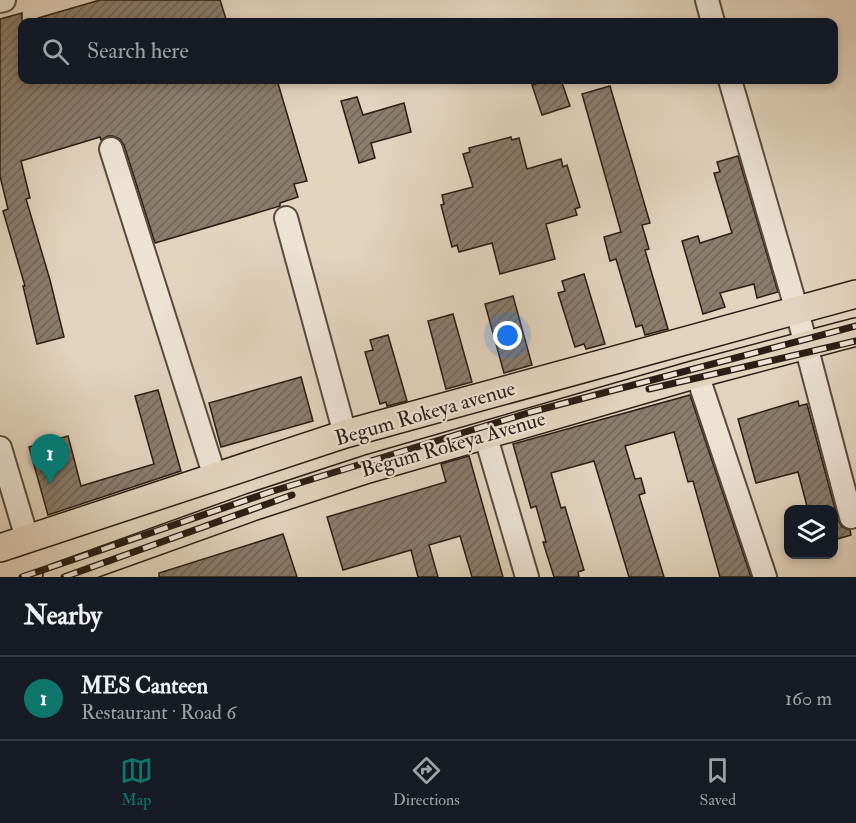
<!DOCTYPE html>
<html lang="en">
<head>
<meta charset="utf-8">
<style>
	body { margin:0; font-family:"IM FELL Double Pica",serif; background:#20242c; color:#f1f3f6 }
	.controls { position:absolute; right:18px; bottom:18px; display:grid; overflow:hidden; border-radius:12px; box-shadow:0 3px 9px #0003 }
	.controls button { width:54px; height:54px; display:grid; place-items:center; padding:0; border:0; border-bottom:2px solid #363941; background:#171b24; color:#f1f3f6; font:30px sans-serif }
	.you { position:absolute; left:508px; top:336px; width:21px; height:21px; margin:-15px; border:4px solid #fff; border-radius:50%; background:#1a73e8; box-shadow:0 0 0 9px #1a73e833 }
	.badge { display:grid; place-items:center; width:39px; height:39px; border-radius:50%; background:#0f766e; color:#fff; font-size:20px; font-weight:700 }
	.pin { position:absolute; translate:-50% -50px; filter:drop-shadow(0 2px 3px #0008) }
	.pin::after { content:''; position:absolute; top:32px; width:21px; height:18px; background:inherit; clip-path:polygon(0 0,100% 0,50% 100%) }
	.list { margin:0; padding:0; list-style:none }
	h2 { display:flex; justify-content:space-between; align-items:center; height:78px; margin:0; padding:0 24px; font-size:26px }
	h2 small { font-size:20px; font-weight:400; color:#9ea1a6 }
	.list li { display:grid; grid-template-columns:39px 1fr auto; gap:18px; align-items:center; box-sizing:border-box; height:84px; padding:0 24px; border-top:2px solid #363941 }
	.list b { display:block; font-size:22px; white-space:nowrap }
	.list p { margin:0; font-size:20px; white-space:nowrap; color:#9ea1a6 }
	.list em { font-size:20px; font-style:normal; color:#9ea1a6 }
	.icon { flex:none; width:33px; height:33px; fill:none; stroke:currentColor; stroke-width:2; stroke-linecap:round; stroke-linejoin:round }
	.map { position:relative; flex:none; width:856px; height:577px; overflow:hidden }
	.search { position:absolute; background:#171b24; box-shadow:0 3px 9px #0003; left:18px; right:18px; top:18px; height:66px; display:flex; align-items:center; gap:15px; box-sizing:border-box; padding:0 21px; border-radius:12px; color:#9ea1a6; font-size:22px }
	.sheet { height:162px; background:#171b24 }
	nav { display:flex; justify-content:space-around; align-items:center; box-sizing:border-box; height:84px; border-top:2px solid #363941; background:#171b24; font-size:16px; color:#9ea1a6 }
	nav a { display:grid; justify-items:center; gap:3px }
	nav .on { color:#0f766e }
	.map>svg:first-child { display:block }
	.building { fill:url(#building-hatch); stroke:#2c1e14; stroke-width:1.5 }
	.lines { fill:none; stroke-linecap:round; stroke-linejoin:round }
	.minor-casing { stroke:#5a4b3e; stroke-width:26 }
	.major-casing { stroke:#2c1e14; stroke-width:30 }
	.minor { stroke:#ede2d4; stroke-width:22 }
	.major { stroke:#e3d3bd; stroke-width:27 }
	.rail-casing { stroke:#2c1e14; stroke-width:7 }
	.rail { stroke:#ede2d4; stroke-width:4.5; stroke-dasharray:14; stroke-linecap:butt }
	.labels { text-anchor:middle; stroke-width:4.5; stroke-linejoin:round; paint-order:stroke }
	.street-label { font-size:21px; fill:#2c1e14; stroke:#ede2d4 }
</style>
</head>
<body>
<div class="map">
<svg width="856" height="577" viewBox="0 0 856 577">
	<defs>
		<pattern id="building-hatch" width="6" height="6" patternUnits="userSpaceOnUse" patternTransform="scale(1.5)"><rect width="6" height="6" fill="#8b7c6c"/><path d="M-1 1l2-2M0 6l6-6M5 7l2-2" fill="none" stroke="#726558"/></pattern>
	</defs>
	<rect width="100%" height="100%" fill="#e3d3bd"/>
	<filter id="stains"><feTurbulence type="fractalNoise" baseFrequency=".00333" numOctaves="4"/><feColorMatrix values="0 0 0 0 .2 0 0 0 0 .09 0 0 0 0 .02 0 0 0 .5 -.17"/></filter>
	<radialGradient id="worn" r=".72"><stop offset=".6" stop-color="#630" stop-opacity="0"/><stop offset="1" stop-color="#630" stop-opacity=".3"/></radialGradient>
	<g class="building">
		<path d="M100,0H220L227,22H39L38,18Z"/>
		<path d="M22,13V80H277L307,181L294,184L298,197L280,203V206L155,243L124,145L120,139L113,136H108L101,140L100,137L21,161L30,198L26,199L50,280L64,337L37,344L23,286H25L3,211L8,209L0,176V19Z"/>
		<path d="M547,80H561L570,106L542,115L532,85Z"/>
		<path d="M610,86L650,223L642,225L649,249L645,250L668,329L645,335L642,325L636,327L616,259L610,261L604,237L621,232L582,94Z"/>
		<path d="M357,97L363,115L404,103L411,132L371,143L375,158L359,163L341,101Z"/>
		<path d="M511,137L512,140L519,138L527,169L561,159L563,167L567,165L580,207L575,209L577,215L546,224L555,259L500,274L492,243L459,252L457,245L452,247L441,205L444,204L442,195L473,187L463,154L470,152L469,148Z"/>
		<path d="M738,156L778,292L757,298L754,284L720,293L725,307L703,314L682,241L698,236L700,243L732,233L714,173L720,172L717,162Z"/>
		<path d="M584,274L605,344L586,349L584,344L575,347L558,293L565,291L562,281Z"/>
		<path d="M513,296L532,365L504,373L485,304Z"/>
		<path d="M453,314L472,382L446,389L428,321Z"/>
		<path d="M388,335L407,401L387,406L386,402L380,404L365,352L373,350L370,340Z"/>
		<path d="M301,377L313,421L221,447L209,403Z"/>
		<path d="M158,390L181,471L48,515L29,447L68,436L81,486L154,464L135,396Z"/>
		<path d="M690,395L751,577H720L693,481L688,482L674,432L625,446L635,479L641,478L645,493L639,495L664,577H629L594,461L551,473L561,508L565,507L584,570L578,572L579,577H554L543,542H546L536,506L531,508L513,444Z"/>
		<path d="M798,401L799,406L807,404L838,520L842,527L850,530L851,535L834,540V510H808L798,472L756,483L738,419Z"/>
		<path d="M469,456L503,577H472L460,536L429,545L438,577H418L411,550L343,570L327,517L446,482L441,464Z"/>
		<path d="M283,534L297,577H159V573Z"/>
	</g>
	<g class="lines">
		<defs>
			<g id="minor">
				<path d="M707,0L713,22"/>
				<path d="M0,1L4,0"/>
				<path d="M730,80L797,311L851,517"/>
				<path d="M111,149L215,477"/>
				<path d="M286,218L345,434"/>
				<path d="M697,374L765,577"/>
				<path d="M485,434L527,577"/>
				<path d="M0,448L27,538"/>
			</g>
			<g id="major">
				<path d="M0,548L345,434L856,294"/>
				<path d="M57,577L252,507L368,469L697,374L856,332"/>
			</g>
		</defs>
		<use href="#minor" class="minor-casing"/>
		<use href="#major" class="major-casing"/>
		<use href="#minor" class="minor"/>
		<use href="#major" class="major"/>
		<defs>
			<g id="rail">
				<path d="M649,389L856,341"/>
				<path d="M22,577L270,492L531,412L856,326"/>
				<path d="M64,577L292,495"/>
			</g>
		</defs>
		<use href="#rail" class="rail-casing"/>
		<use href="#rail" class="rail"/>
	</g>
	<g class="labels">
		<g class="street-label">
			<text transform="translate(425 413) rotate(-16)" y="7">Begum Rokeya avenue</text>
			<text transform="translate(453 444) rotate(-16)" y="7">Begum Rokeya Avenue</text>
		</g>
	</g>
	<rect width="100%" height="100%" filter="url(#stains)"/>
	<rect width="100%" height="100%" fill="url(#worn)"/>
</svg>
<div class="controls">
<button><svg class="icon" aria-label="layers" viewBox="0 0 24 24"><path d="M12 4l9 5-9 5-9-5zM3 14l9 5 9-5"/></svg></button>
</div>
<div class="you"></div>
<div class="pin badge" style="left:50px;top:484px">1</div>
<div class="search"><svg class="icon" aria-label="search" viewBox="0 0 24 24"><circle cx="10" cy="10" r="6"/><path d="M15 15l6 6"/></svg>Search here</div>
</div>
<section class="sheet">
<h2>Nearby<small></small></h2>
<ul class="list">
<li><span class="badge">1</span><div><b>MES Canteen</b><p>Restaurant · Road 6</p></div><em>160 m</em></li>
</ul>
</section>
<nav>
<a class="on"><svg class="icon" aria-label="map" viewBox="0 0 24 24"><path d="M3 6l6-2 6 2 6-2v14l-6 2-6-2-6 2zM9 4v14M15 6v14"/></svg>Map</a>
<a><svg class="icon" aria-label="directions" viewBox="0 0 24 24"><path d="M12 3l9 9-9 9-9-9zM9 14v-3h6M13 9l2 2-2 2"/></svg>Directions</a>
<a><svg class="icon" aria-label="saved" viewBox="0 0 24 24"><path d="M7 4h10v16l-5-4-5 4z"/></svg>Saved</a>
</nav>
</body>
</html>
